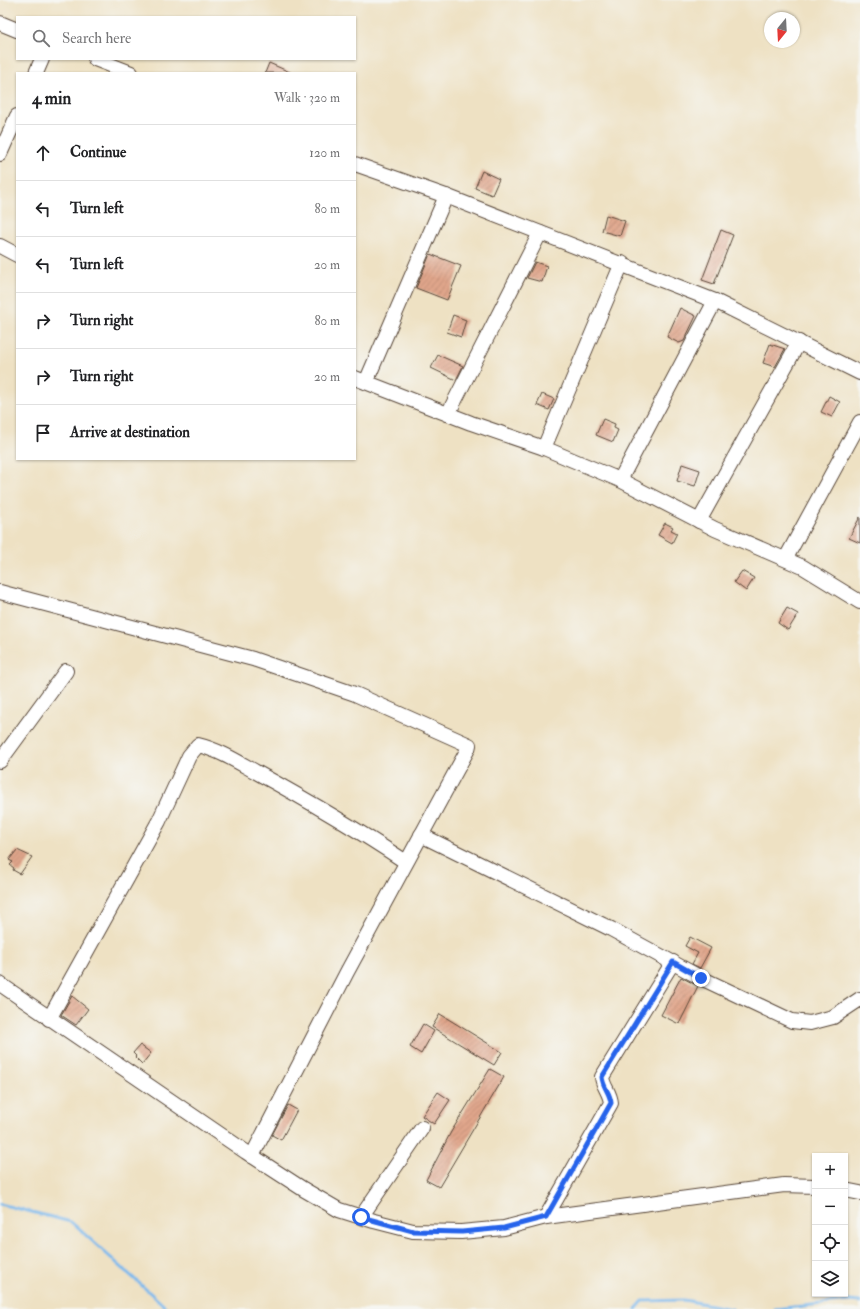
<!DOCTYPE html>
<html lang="en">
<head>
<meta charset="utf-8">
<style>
	body { margin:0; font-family:"IM FELL Double Pica",serif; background:#f2f2f2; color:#202124 }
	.controls { position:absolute; right:12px; bottom:12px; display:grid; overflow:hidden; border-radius:0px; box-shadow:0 1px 3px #0004 }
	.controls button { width:36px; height:36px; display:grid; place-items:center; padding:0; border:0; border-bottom:1px solid #e0e0e0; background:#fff; color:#202124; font:20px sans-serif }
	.compass { position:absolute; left:764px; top:12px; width:36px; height:36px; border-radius:50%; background:#fff; box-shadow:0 1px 3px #0004; rotate:198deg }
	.stop { position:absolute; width:12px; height:12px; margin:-9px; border:3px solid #2563eb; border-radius:50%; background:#fff }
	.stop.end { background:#2563eb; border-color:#fff; box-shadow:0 1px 4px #0008 }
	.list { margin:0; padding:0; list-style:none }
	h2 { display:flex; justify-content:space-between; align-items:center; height:52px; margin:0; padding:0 16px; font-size:17px }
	h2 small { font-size:13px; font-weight:400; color:#757577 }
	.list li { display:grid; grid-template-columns:26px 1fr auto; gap:12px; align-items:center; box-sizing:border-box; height:56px; padding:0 16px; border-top:1px solid #e0e0e0 }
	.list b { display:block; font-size:15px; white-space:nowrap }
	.list em { font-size:13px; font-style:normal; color:#757577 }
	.icon { flex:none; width:22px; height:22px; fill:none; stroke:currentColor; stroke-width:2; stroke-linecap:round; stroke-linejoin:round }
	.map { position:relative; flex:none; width:860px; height:1309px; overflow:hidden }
	.search { position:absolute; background:#fff; box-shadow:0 1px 3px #0004; left:16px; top:16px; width:340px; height:44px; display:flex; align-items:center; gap:10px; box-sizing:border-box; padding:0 14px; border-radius:0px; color:#757577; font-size:15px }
	.panel { position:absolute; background:#fff; box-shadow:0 1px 3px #0004; left:16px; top:72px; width:340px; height:388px; border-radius:0px }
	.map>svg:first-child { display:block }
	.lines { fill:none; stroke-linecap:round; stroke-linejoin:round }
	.stream { stroke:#7ab9ee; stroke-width:3 }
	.building { fill:url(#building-hatch) }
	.minor-casing { stroke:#564537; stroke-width:16 }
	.minor { stroke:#fff; stroke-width:14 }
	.route { stroke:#2563eb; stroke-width:5 }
</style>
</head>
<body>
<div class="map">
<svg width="860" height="1309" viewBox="0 0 860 1309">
	<defs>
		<pattern id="building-hatch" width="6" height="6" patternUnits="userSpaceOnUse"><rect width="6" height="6" fill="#e0a68b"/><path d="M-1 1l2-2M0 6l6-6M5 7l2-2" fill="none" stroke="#b78771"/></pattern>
	</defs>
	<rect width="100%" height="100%" fill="#f6f6f2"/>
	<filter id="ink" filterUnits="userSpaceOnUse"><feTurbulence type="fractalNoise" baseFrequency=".025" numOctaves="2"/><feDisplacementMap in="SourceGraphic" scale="8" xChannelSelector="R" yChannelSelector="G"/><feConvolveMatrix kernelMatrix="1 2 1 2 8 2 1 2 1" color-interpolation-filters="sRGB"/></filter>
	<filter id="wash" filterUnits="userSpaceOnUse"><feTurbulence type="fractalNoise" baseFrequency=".012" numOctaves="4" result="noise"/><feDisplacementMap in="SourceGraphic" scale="16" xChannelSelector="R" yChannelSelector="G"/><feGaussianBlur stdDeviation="0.9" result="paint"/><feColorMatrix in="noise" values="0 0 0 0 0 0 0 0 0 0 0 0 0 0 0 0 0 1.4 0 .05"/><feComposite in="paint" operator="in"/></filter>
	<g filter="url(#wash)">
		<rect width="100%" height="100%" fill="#eee1c3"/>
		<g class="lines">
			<g class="stream">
				<path d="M0,1204L71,1222L168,1309"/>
				<path d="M636,1309L643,1301L684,1300L732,1309"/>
				<path d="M775,1309L849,1301L860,1302"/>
			</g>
		</g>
		<g id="blocks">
			<g class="building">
				<path d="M269,63L292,73H265Z"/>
				<path d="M482,171L499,179L492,195L475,188Z"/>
				<path d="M606,215L625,221L620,236L602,231Z"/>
				<path d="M721,230L733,235L714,284L702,280Z"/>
				<path d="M430,254L461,266L447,300L416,288Z"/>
				<path d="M535,262L547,266L542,282L527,278Z"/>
				<path d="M680,308L696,316L684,341L679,343L667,337Z"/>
				<path d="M453,315L466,320L461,337L447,332Z"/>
				<path d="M770,344L785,349L775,367L763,363Z"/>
				<path d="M438,355L463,366L456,380L431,368Z"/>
				<path d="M542,394L554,399L549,410L537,405Z"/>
				<path d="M829,396L840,402L832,417L821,412Z"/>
				<path d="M603,419L615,424L614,428L618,430L613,442L596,435Z"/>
				<path d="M682,464L700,470L695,486L677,481Z"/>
				<path d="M860,517V543L849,538Z"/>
				<path d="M665,523L673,527L671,530L677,533L672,543L658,535Z"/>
				<path d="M742,571L754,578L746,591L734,582Z"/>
				<path d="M787,608L798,614L788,630L778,623Z"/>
				<path d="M17,850L32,857L20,874L13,870L14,868L10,865L13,862L9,860Z"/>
				<path d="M690,937L711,948L700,968L692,964L698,953L685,946Z"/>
				<path d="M681,977L698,986L679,1024L661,1015Z"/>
				<path d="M72,996L88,1009L76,1025L61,1015Z"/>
				<path d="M440,1014L502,1052L494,1065L432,1027Z"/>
				<path d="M423,1024L434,1031L421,1054L410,1047Z"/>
				<path d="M140,1045L151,1053L142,1064L135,1057L136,1056L133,1053Z"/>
				<path d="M490,1069L504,1077L439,1187L426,1180L451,1132Z"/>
				<path d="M438,1092L450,1100L434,1124L422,1116Z"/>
				<path d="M288,1105L297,1110L281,1140L272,1135Z"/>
			</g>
		</g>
	</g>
	<g filter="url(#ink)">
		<use href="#blocks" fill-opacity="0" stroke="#564537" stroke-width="1"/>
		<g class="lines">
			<defs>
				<g id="minor">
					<path d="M0,23L17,30"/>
					<path d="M95,59L131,73"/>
					<path d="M36,73L42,59"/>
					<path d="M0,154L17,116"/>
					<path d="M355,164L446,196L715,301L860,373"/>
					<path d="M0,246L17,255"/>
					<path d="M355,378L471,423L544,448L620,480L715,529L803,567L860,602"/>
					<path d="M366,382L446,196"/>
					<path d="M448,414L540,233"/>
					<path d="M544,448L622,263"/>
					<path d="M620,480L715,301"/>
					<path d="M699,521L799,342"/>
					<path d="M786,558L860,422"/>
					<path d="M0,592L253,659L355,694L469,745L468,749L347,972L252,1156"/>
					<path d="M0,761L66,671"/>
					<path d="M421,835L611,929L701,978L792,1021L810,1023L833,1017L860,999"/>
					<path d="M0,984L246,1152L303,1189L339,1210L374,1221L413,1231L461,1232L504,1228L546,1217L784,1185L815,1186"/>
					<path d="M49,1019L159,821L189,756L198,745C219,750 238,762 256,772C307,800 358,830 406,862"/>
					<path d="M845,1190L860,1193"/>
					<path d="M361,1217L422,1128"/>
					<path d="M546,1217L611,1103C610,1092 603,1087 602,1077L673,962"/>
				</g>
			</defs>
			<use href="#minor" class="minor-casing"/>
			<use href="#minor" class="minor"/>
		</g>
	</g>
	<g class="lines" filter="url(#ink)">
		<path class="route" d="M361,1217L413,1231L462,1232L504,1228L546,1217L611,1103C610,1092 603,1088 602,1077L673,962L701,978"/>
	</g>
</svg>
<div class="controls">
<button>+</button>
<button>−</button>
<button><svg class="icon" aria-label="locate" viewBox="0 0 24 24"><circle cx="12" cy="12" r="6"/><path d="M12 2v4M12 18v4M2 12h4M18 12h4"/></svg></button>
<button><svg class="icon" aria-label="layers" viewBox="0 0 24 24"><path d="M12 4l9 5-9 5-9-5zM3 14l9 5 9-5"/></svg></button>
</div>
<svg class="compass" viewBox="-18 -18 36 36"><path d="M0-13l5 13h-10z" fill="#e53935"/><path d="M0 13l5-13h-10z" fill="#757577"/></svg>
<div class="stop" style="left:361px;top:1217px"></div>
<div class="stop end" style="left:701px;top:978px"></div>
<div class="search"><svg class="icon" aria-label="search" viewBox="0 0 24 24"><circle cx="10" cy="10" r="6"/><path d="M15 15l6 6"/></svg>Search here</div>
<section class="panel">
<h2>4 min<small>Walk · 320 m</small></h2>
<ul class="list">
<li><svg class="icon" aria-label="ahead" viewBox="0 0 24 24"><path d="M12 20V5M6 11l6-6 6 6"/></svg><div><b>Continue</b></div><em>120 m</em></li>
<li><svg class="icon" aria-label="left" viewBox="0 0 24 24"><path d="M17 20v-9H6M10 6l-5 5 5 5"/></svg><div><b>Turn left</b></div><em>80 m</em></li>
<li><svg class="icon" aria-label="left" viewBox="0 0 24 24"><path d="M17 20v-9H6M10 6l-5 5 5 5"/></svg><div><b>Turn left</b></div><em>20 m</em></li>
<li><svg class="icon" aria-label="right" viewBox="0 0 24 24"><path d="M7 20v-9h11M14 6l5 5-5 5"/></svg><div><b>Turn right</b></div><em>80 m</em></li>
<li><svg class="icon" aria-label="right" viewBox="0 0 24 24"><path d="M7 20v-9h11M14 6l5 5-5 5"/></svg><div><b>Turn right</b></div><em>20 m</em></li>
<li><svg class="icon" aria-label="arrive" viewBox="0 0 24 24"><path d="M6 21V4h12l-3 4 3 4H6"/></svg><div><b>Arrive at destination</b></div></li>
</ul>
</section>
</div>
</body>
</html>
